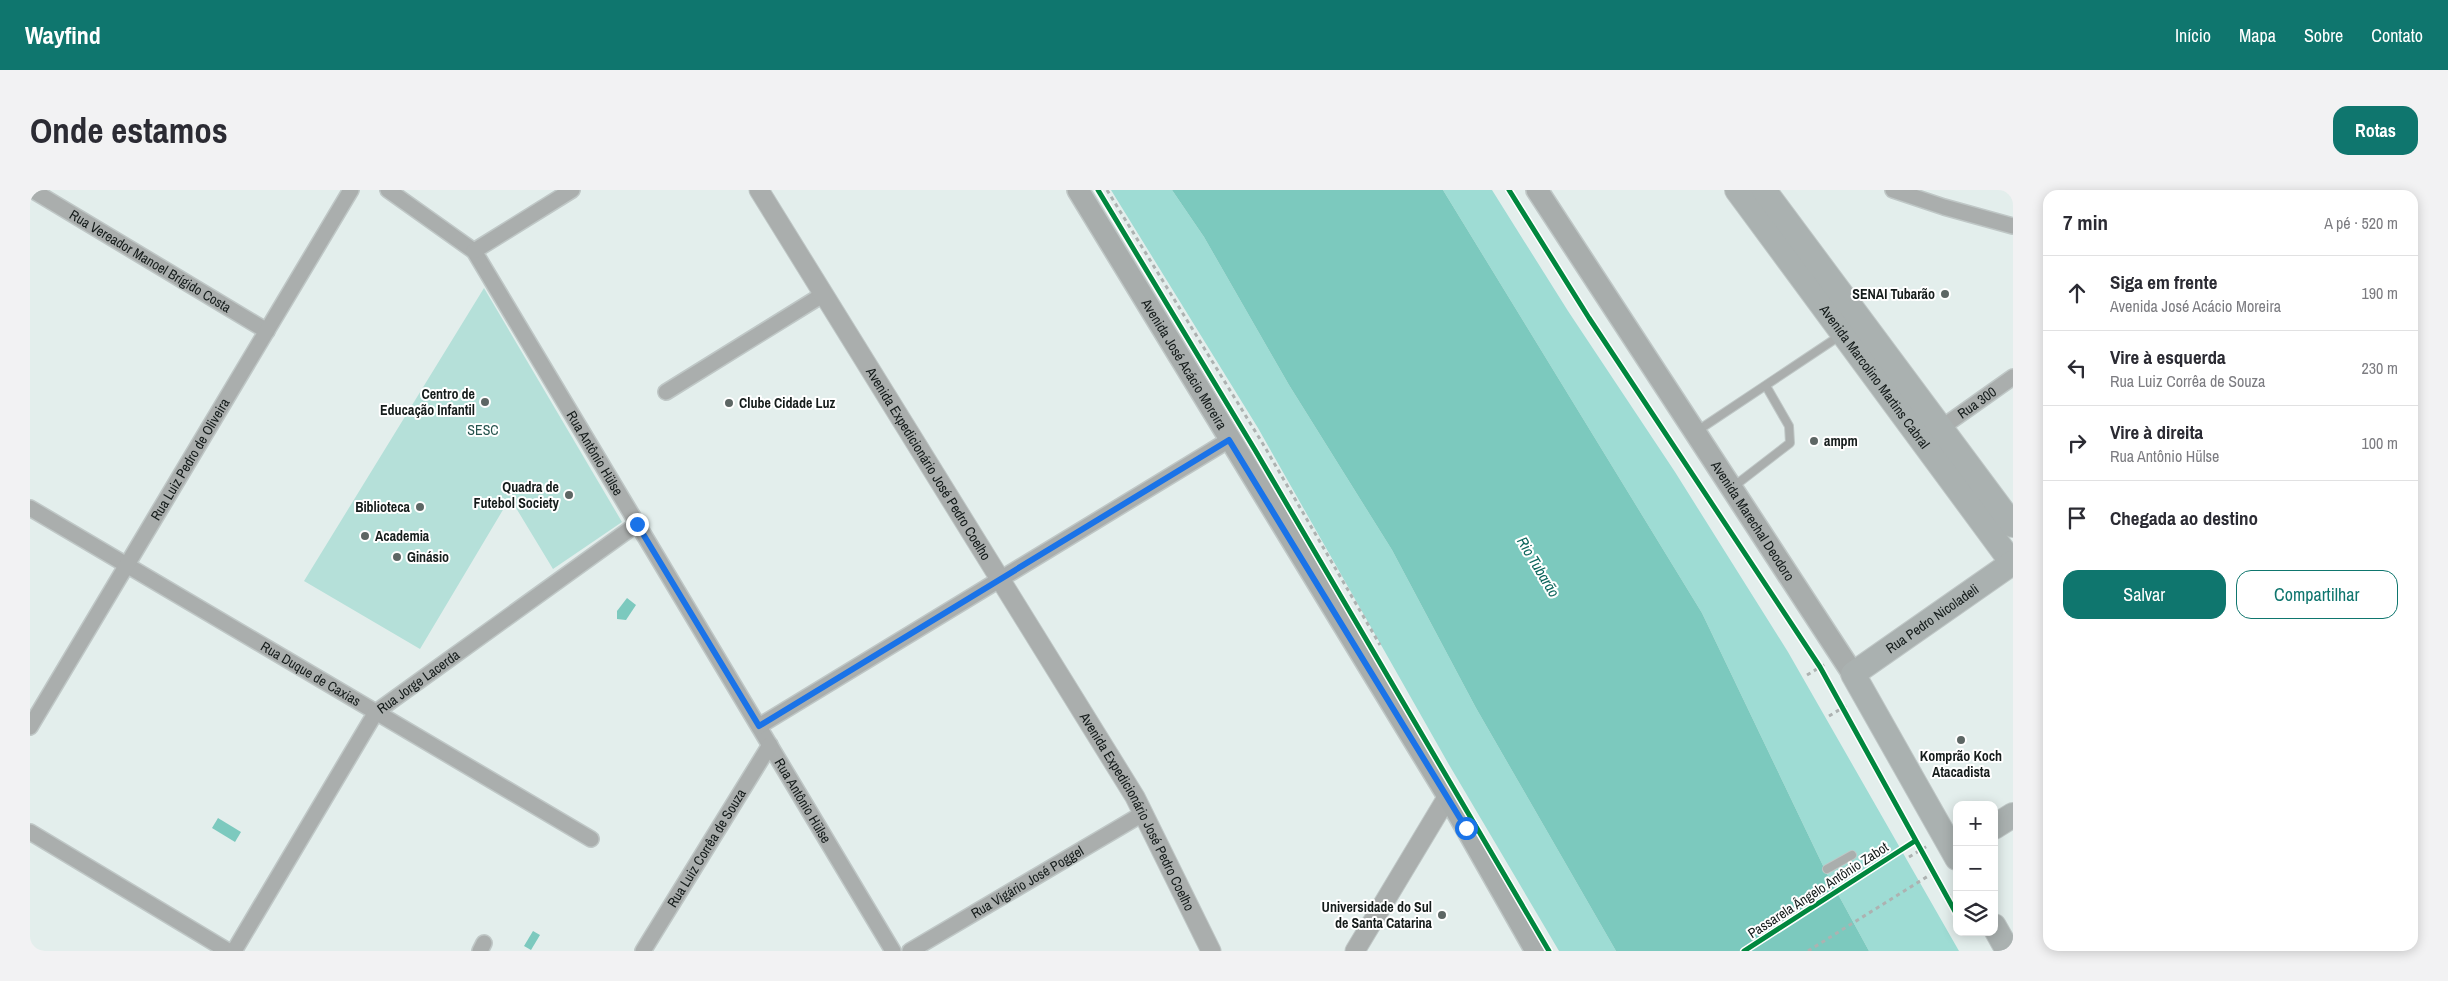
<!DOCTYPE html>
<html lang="pt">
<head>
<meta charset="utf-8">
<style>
	body { margin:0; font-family:"Archivo Narrow",sans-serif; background:#f2f2f3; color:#2b2b33 }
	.controls { position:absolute; right:15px; bottom:15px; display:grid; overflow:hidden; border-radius:10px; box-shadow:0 2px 12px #0003 }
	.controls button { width:45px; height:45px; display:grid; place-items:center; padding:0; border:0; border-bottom:1px solid #e1e1e2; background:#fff; color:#2b2b33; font:25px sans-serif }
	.stop { position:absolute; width:15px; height:15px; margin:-11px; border:4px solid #1a73e8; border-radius:50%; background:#fff }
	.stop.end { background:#1a73e8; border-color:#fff; box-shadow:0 1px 5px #0008 }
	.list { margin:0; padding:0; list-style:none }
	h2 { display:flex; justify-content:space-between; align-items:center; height:65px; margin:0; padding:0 20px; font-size:21px }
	h2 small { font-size:16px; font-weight:400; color:#7c7c81 }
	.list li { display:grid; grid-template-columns:32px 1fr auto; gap:15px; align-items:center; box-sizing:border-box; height:75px; padding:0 20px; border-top:1px solid #e1e1e2 }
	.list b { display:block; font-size:19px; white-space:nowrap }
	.list p { margin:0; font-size:16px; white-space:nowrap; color:#7c7c81 }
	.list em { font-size:16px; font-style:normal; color:#7c7c81 }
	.actions { display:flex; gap:10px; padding:15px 20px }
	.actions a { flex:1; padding:11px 0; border:1px solid #0f766e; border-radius:15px; text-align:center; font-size:18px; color:#0f766e }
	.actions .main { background:#0f766e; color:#fff }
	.icon { flex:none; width:28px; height:28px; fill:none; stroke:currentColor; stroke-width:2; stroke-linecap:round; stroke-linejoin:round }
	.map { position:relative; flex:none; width:1983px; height:761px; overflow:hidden; border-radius:15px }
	header { display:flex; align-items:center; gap:30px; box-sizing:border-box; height:70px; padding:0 25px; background:#0f766e; color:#fff }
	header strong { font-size:24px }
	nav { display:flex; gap:28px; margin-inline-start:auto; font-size:18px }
	.intro { display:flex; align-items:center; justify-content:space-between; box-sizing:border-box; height:120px; padding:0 30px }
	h1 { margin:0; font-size:35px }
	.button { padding:12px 22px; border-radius:15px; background:#0f766e; color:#fff; font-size:18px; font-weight:700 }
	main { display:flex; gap:30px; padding:0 30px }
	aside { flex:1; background:#fff; border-radius:15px; box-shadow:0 2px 12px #0003 }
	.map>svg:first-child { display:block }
	.green { fill:#b5e0d9 }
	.forest { fill:#9edcd4 }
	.water { fill:#7cc9be }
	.pier { fill:#e3eeec }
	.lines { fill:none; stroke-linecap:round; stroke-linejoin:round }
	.service-casing { stroke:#bfc7c6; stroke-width:10 }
	.minor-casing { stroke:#bfc7c6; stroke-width:18 }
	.tertiary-casing { stroke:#bfc7c6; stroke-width:21 }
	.secondary-casing { stroke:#bfc7c6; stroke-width:24 }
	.primary-casing { stroke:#bfc7c6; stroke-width:26 }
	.path { stroke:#adb2b1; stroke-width:3; stroke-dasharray:4 4; stroke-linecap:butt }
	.service { stroke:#aaaead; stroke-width:8 }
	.minor { stroke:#aaaead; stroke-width:15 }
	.tertiary { stroke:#aaaead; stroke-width:19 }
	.secondary { stroke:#a8adac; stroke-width:21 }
	.primary { stroke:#aab1b0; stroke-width:24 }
	.cycleway-casing { stroke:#fff; stroke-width:8 }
	.cycleway { stroke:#00873e; stroke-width:5 }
	.route { stroke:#1a73e8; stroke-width:6 }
	.poi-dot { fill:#5d6664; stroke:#fff; stroke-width:2 }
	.labels { text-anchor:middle; stroke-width:4; stroke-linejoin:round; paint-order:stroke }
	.street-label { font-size:14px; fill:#151c1b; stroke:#fff }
	.poi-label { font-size:14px; font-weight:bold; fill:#151c1b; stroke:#fff; text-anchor:end }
	.park-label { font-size:14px; fill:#25534d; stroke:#fff }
	.water-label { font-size:15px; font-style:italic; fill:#0b655b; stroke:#fff }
</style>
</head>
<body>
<header>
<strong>Wayfind</strong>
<nav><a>Início</a><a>Mapa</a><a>Sobre</a><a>Contato</a></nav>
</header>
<div class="intro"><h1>Onde estamos</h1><a class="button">Rotas</a></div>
<main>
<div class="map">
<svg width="1983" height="761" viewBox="0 0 1983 761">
	<rect width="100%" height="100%" fill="#e3eeec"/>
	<path class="green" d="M454,98L592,332L523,379L480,308L390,459L274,391Z"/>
	<g class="forest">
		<path d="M1081,0H1142L1174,47L1259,195L1362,360L1446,518L1586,761H1529L1418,573L1228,238Z"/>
		<path d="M1413,0H1462L1538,121L1645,282L1758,462L1929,761H1839L1797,684L1672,423Z"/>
	</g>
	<g class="water">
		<path d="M1142,0H1413L1672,423L1797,684L1839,761H1586L1446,518L1362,360L1259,195L1174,47Z"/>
		<path d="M597,408L606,415L596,430L587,429V421Z"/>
		<path d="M188,628L211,642L205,652L182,638Z"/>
		<path d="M503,741L510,745L501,760L494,756Z"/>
	</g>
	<path class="pier" d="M1808,699L1810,701L1716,761H1712Z"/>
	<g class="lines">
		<defs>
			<g id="service">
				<path d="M1667,241L1811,145"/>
				<path d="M1703,297L1760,253L1759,236L1736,196"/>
				<path d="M1797,679L1822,665"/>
			</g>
			<g id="minor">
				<path id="s1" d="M2,0L237,141"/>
				<path id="s2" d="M358,0L444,61L863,761"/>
				<path d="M1863,0L1914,17L1983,36"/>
				<path d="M444,61L542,0"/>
				<path d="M636,202L794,104"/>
				<path id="s3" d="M1911,238L1983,187"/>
				<path id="s4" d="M0,318L561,649"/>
				<path d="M729,536L1199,250"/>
				<path id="s5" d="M0,537L321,0"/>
				<path d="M0,642L198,761"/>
				<path id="s6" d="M204,761L346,522L607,334"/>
				<path d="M450,761L454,753"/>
				<path id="s7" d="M613,761L740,555"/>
				<path id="s8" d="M880,761L1114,623"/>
			</g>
			<g id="tertiary">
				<path id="s9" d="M729,0L1105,607L1181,761"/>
				<path d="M1325,761L1418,606"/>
			</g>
			<g id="secondary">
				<path id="s10" d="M1048,0L1418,606L1506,761"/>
				<path id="s11" d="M1507,0L1823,484"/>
			</g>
			<g id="primary">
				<path id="s12" d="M1707,0L1983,374"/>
				<path d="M1734,0L1983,335"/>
				<path d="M1964,637L1983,625"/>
				<path id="s13" d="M1927,668L1823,484L1982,373"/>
				<path d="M1964,736L1978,761"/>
			</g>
		</defs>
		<use href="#service" class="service-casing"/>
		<use href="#minor" class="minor-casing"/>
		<use href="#tertiary" class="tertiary-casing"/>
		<use href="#secondary" class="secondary-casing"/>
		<use href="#primary" class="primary-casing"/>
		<g class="path">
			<path d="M1077,0L1233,254L1350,455"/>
			<path d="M1777,485L1797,473"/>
			<path d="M1799,526L1819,514"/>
			<path d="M1879,667L1899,655"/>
			<path d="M1917,707L1927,702"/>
			<path d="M1714,761L1874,658"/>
			<path d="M1778,761L1903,683"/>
		</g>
		<use href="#service" class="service"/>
		<use href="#minor" class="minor"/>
		<use href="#tertiary" class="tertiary"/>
		<use href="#secondary" class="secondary"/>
		<use href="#primary" class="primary"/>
		<defs>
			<g id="cycleway">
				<path d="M1068,0L1225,260L1519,761"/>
				<path d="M1479,0L1559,128L1790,477L1927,725"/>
				<path d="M1714,761L1885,651"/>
			</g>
		</defs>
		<use href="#cycleway" class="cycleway-casing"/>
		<use href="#cycleway" class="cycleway"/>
	</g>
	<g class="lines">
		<path class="route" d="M607,334L729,536L1199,250L1436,638"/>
	</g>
	<g class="poi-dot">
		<circle cx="1915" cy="104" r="5"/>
		<circle cx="455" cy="212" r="5"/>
		<circle cx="699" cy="213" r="5"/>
		<circle cx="1784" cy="251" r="5"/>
		<circle cx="539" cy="305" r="5"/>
		<circle cx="390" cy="317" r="5"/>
		<circle cx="335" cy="346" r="5"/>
		<circle cx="367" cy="367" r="5"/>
		<circle cx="1931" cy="550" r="5"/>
		<circle cx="1412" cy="725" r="5"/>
	</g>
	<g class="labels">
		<g class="street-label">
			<text dy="5" stroke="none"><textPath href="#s1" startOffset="138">Rua Vereador Manoel Brígido Costa</textPath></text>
			<text dy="5" stroke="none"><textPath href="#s10" startOffset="204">Avenida José Acácio Moreira</textPath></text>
			<text dy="5" stroke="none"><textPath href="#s12" startOffset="232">Avenida Marcolino Martins Cabral</textPath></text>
			<text dy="5" stroke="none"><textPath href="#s3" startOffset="44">Rua 300</textPath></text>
			<text dy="5" stroke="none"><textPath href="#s2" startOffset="341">Rua Antônio Hülse</textPath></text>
			<text dy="5" stroke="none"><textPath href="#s5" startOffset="312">Rua Luiz Pedro de Oliveira</textPath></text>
			<text dy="5" stroke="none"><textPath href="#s9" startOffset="322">Avenida Expedicionário José Pedro Coelho</textPath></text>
			<text dy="5" stroke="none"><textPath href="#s11" startOffset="395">Avenida Marechal Deodoro</textPath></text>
			<text dy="5" stroke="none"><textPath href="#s13" startOffset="308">Rua Pedro Nicoladeli</textPath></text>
			<text dy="5" stroke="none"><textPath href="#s4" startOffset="326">Rua Duque de Caxias</textPath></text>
			<text dy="5" stroke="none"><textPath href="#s6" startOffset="330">Rua Jorge Lacerda</textPath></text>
			<text dy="5" stroke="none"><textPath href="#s2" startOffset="746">Rua Antônio Hülse</textPath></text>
			<text dy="5" stroke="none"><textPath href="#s9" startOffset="728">Avenida Expedicionário José Pedro Coelho</textPath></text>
			<text dy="5" stroke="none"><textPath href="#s7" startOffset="121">Rua Luiz Corrêa de Souza</textPath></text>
			<text dy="5" stroke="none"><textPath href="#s8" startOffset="136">Rua Vigário José Poggel</textPath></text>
			<text transform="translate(1788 700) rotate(-33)" y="5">Passarela Ângelo Antônio Zabot</text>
		</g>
		<g class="poi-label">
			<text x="1905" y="109">SENAI Tubarão</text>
			<text x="445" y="209">Centro de<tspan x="445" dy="16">Educação Infantil</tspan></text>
			<text x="709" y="218" text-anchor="start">Clube Cidade Luz</text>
			<text x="1794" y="256" text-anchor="start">ampm</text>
			<text x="529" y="302">Quadra de<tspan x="529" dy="16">Futebol Society</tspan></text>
			<text x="380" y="322">Biblioteca</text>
			<text x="345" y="351" text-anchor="start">Academia</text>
			<text x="377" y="372" text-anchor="start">Ginásio</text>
			<text x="1931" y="571" text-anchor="middle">Komprão Koch<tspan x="1931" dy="16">Atacadista</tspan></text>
			<text x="1402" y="722">Universidade do Sul<tspan x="1402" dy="16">de Santa Catarina</tspan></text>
		</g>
		<g class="park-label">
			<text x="453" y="245">SESC</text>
		</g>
		<g class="water-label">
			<text transform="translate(1508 377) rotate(59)" y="5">Rio Tubarão</text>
		</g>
	</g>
</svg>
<div class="controls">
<button>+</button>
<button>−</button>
<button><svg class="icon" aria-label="layers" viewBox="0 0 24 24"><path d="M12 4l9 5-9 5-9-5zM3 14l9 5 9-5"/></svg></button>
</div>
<div class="stop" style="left:1436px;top:638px"></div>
<div class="stop end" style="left:607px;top:334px"></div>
</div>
<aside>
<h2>7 min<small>A pé · 520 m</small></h2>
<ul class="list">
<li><svg class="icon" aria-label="ahead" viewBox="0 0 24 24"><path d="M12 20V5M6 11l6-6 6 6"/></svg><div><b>Siga em frente</b><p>Avenida José Acácio Moreira</p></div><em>190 m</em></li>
<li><svg class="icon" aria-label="left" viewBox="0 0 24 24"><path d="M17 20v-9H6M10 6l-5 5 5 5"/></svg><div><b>Vire à esquerda</b><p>Rua Luiz Corrêa de Souza</p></div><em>230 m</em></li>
<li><svg class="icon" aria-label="right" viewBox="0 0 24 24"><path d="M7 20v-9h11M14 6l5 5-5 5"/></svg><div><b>Vire à direita</b><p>Rua Antônio Hülse</p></div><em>100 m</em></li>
<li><svg class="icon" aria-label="arrive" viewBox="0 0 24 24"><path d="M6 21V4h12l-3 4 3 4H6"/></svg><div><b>Chegada ao destino</b></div></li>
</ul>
<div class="actions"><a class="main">Salvar</a><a>Compartilhar</a></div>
</aside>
</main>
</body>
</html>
